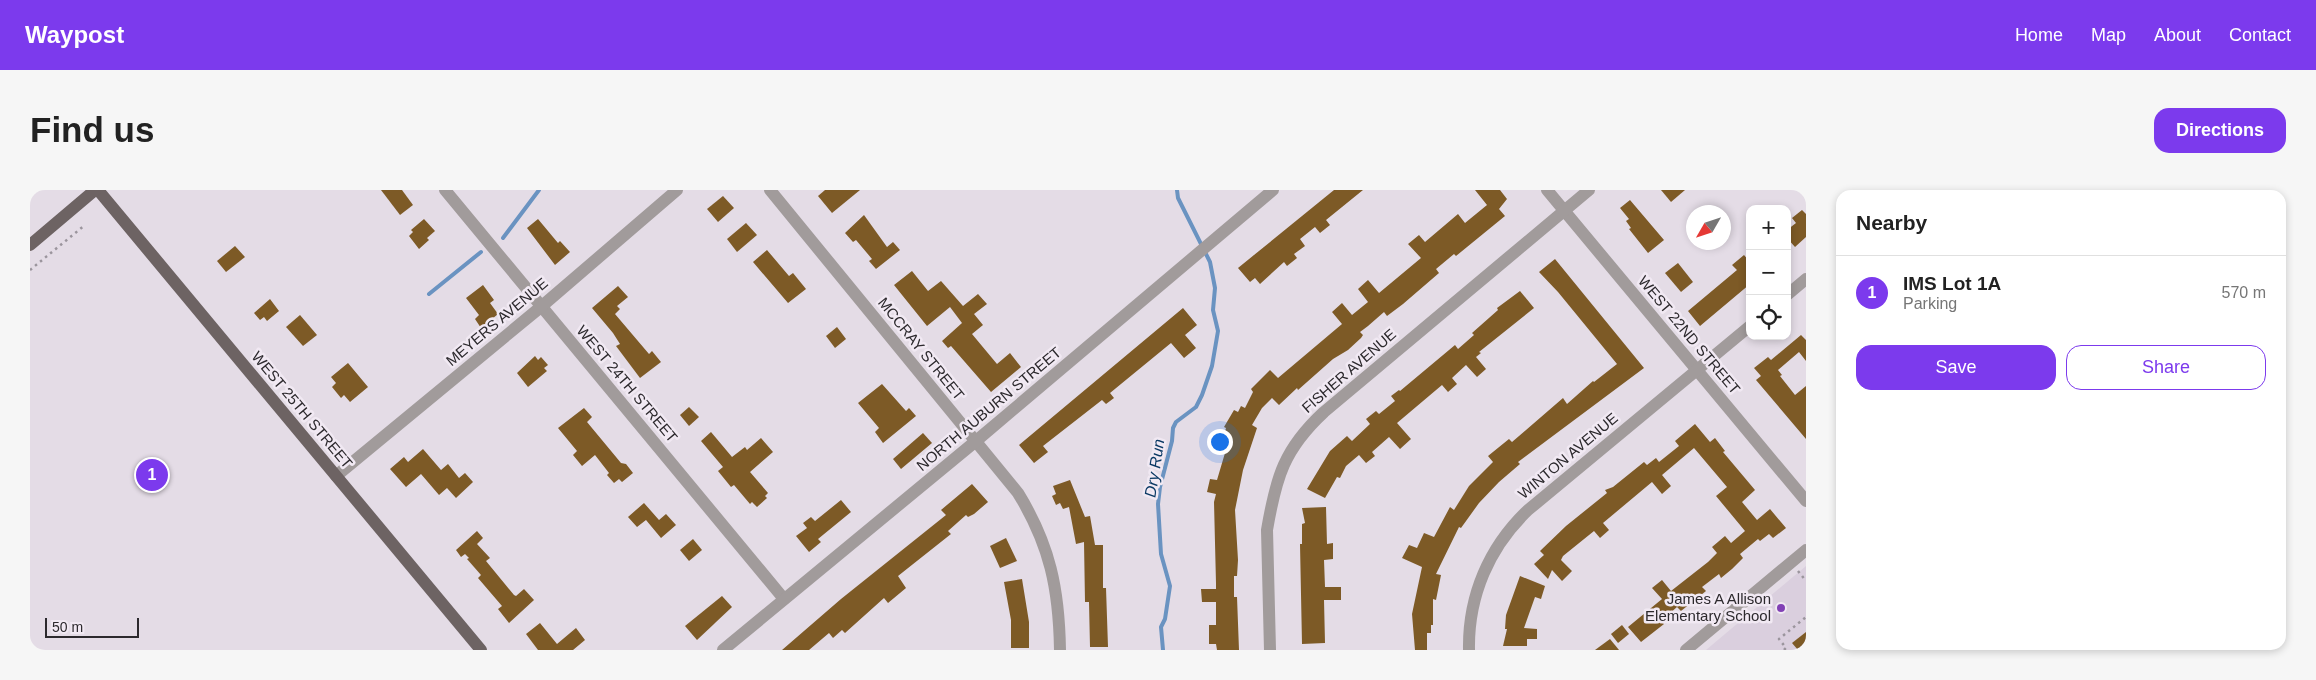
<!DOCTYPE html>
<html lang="en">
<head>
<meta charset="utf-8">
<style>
	body { margin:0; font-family:Arial,sans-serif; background:#f6f6f6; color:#222 }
	.controls { position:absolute; right:15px; top:15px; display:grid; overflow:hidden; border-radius:10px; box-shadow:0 2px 8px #0003 }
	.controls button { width:45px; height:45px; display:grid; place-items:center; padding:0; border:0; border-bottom:1px solid #e0e0e0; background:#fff; color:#222; font:25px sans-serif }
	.compass { position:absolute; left:1656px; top:15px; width:45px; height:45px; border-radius:50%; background:#fff; box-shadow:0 2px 8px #0003; rotate:231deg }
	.scale { position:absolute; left:15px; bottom:12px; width:94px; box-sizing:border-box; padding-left:5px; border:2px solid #2c292d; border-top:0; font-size:14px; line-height:18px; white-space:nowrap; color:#2c292d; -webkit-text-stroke:4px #f1e9f3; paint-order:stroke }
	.you { position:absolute; left:1189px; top:251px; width:18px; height:18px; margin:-12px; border:4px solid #fff; border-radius:50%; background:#1a73e8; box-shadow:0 0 0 8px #1a73e833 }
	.badge { display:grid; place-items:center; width:32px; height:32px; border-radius:50%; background:#7c3aed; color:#fff; font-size:16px; font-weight:700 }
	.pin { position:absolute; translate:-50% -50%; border:2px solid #fff; box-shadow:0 1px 5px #0006 }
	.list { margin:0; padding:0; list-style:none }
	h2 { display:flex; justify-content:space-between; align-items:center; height:65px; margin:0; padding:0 20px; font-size:21px }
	h2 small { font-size:16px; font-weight:400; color:#767676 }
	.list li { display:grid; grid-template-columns:32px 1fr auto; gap:15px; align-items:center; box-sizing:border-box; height:75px; padding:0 20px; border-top:1px solid #e0e0e0 }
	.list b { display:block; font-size:19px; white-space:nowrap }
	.list p { margin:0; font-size:16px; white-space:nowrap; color:#767676 }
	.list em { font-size:16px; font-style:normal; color:#767676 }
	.actions { display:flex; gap:10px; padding:15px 20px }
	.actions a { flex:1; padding:11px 0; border:1px solid #7c3aed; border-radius:15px; text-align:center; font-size:18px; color:#7c3aed }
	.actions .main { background:#7c3aed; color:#fff }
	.icon { flex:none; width:28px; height:28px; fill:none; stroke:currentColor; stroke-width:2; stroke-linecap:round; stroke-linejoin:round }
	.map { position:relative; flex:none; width:1776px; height:460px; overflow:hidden; border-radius:15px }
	header { display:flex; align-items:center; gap:30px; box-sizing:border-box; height:70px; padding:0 25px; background:#7c3aed; color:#fff }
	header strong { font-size:24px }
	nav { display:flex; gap:28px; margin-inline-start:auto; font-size:18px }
	.intro { display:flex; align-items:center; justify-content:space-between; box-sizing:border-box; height:120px; padding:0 30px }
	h1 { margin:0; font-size:35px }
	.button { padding:12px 22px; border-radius:15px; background:#7c3aed; color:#fff; font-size:18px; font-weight:700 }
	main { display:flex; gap:30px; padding:0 30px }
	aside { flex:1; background:#fff; border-radius:15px; box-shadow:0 2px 8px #0003 }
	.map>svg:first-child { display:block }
	.built { fill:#dacfde }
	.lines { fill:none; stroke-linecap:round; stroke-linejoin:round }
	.stream { stroke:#6a93c1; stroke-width:4 }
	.building { fill:#7d5a26 }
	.path { stroke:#9b959d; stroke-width:2.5; stroke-dasharray:2.5 4; stroke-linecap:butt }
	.minor { stroke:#a19b9b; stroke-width:12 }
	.major { stroke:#6d6363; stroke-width:12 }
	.poi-dot { fill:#8241b5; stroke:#f1e9f3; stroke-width:2 }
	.labels { text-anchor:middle; stroke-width:5; stroke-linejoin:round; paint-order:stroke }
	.street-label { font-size:15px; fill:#2c292d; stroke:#f1e9f3 }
	.poi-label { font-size:15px; fill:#2c292d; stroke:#f1e9f3; text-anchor:end }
	.water-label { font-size:16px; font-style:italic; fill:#0a3964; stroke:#f1e9f3 }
</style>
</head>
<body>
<header>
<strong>Waypost</strong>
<nav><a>Home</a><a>Map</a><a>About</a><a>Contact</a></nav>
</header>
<div class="intro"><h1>Find us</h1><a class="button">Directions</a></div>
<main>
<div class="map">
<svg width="1776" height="460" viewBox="0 0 1776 460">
	<rect width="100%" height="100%" fill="#e4dce6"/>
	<path class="built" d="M1776,376V460H1676Z"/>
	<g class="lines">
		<g class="stream">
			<path d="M473,48L509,0"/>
			<path d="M399,104L451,62"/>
			<path d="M1133,460L1131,437L1135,429L1140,396L1131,364L1128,314L1130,297L1142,251L1143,238L1146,232L1166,217L1172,205L1182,176L1188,141L1183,120L1185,98L1180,72L1148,8L1147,0"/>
		</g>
	</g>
	<g class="building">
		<path d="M351,0H372L383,15L370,25Z"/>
		<path d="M795,0H830L802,23L788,6Z"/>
		<path d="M1304,0H1333L1296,30L1300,35L1290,43L1285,37L1270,49L1275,56L1264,64L1267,68L1257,76L1254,72L1230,94L1225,88L1220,92L1208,78Z"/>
		<path d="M1445,0H1470L1477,9L1469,19L1475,26L1426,66L1424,64L1406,79L1409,83L1373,114L1357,126L1354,122L1338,136L1330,142L1333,145L1331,148L1318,160L1303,169L1268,200L1267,198L1249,215L1242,208L1232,218L1222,235L1227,238L1213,280L1205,320L1208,370L1207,386H1204V407H1207L1209,460H1187L1186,454H1179V435H1186V412H1172L1171,399H1186V393L1184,312L1186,304L1177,302L1180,289L1187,290L1195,263L1189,261L1196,238L1194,237L1204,220L1208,222L1211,216L1215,218L1223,202L1221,199L1240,180L1248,188L1312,134L1302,122L1312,113L1322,125L1338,112L1328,99L1338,90L1349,103L1391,68L1378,54L1389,45L1395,52L1428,24L1435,33L1457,15Z"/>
		<path d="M1631,0H1655L1641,12Z"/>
		<path d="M693,6L704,18L688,32L677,19Z"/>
		<path d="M1600,10L1634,50L1618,63L1599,39L1601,38L1596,31L1599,29L1590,18Z"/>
		<path d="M1772,20L1776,24V47L1765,57L1757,48V40L1766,33L1762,28Z"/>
		<path d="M834,25L857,57L863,52L870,60L846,79L839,71L842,69L826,50L823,52L815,43Z"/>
		<path d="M394,29L405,41L397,48L399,50L389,59L379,46L383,42L381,40Z"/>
		<path d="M508,29L528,53L530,51L540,62L525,75L497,38Z"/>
		<path d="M716,33L727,45L707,62L697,49Z"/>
		<path d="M205,56L215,67L196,82L187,71Z"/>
		<path d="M737,60L759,86L763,83L776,99L758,113L723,72Z"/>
		<path d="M1714,65L1720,72V94L1670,136L1658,121L1707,80L1702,75Z"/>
		<path d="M1525,69L1614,178L1488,272L1490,274L1469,292L1449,313L1431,338L1429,337L1406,384L1411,385L1406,410L1403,409V435H1401V443H1397V460H1385L1382,424L1392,377L1372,368L1379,355L1387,358L1394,343L1404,347L1420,317L1424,320L1439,296L1463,272L1458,266L1479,249L1482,252L1533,208L1537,214L1563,191L1564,192L1587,174L1528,102L1509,82Z"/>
		<path d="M1648,73L1663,92L1651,102L1635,83Z"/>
		<path d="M882,81L898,101L911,91L933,116L948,104L957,114L944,124L953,135L942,144L967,174L980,163L991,177L961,202L921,156L918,158L912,151L932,133L920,117L897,136L864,95Z"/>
		<path d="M453,95L464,110L460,113L468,124L451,138L445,129L449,125L436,108Z"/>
		<path d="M588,96L598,107L587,116L590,119L585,124L619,164L622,161L631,172L610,188L586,156L590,154L583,143L562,118Z"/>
		<path d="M1490,101L1504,118L1449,162L1451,163L1446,167L1456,179L1447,187L1436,175L1422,188L1427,194L1418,202L1412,195L1367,233L1381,249L1370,259L1359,247L1342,262L1345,266L1336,273L1329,265L1316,276L1310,288L1307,287L1295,308L1277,299L1300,261L1317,246L1322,251L1340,234L1336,229L1346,221L1349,224L1365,211L1361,206L1369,200L1370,201L1425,155L1428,159L1444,145L1442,143L1468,120L1467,118Z"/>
		<path d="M240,109L249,121L237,131L234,127L230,130L224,123Z"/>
		<path d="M1153,118L1167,135L1155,145L1166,158L1154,168L1141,153L1080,203L1084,208L1076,214L1072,210L1013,256L1018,262L1004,273L989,255Z"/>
		<path d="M270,125L287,145L273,156L256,137Z"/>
		<path d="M807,137L816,149L805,158L796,146Z"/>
		<path d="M1771,145L1776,150V171L1769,162L1748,180L1752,185L1750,186L1765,205L1776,196V249L1726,190L1731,186L1724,178L1738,167L1741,170Z"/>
		<path d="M505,166L508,170L511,167L518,175L514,178L517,181L498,197L487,183Z"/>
		<path d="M318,173L338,197L320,212L314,205L311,208L302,197L306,193L301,187Z"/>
		<path d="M852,194L876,221L879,218L886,226L853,253L845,242L849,238L828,213Z"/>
		<path d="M659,217L669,227L659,236L650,225Z"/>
		<path d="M554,218L562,227L557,232L591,273L596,274L603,283L592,292L589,289L584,293L577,285L579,283L565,265L552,276L543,265L547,261L528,238Z"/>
		<path d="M1665,234L1680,252L1685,248L1695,261L1693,262L1725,300L1712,312L1727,330L1740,319L1756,338L1743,348L1739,344L1730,351L1728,349L1710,364L1713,368L1702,379L1691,388L1689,384L1672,397L1676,401L1651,421L1647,417L1631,431L1634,434L1611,452L1598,437L1632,409L1622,398L1632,390L1641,401L1678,372L1687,363L1682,357L1695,346L1701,353L1715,341L1686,306L1697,297L1664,258L1632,285L1641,296L1632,304L1622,292L1573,333L1579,340L1570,348L1564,341L1533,366L1531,370L1542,381L1532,391L1522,380L1518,389L1504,374L1514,365L1510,361L1536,336L1577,303L1575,300L1583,297L1614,272L1617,275L1626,268L1629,272L1649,256L1645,251Z"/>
		<path d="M681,242L702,267L715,257L717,260L731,248L743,262L720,282L738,303L735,306L737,308L727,317L722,312L720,314L704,295L701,297L688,281L693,277L671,251Z"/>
		<path d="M893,243L902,253L871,279L863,269Z"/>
		<path d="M393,259L411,280L418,274L429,288L435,283L443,292L426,308L417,298L409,305L391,284L376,297L360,279L374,267L378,272Z"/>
		<path d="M1040,290L1055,327L1060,326L1065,355H1073V398H1076L1078,457H1060L1059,412H1055L1054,352L1046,354L1039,317L1033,319L1030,313L1026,315L1022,306L1026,304L1023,296Z"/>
		<path d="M942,294L958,312L944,324L938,327L936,325L918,341L921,344L868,386L876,398L858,413L854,408L815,443L812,440L803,448L799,443L779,460H752L811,409L916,325L911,320Z"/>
		<path d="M811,310L821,322L788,349L791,352L779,362L766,346L777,338L773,333L781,327L785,331Z"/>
		<path d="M614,313L629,330L636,324L646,335L631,348L616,330L607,337L598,327Z"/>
		<path d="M1296,317L1297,354L1303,353V369L1294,370L1295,397H1311V410H1294L1295,453L1272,454L1270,354H1272V334L1275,333L1272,318Z"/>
		<path d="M447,341L453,348L447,354L460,368L456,371L484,405L486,406L494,399L504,410L479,433L468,419L472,416L448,388L451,385L437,369L439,368L435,364L431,367L426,360Z"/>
		<path d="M976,348L987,371L970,378L960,356Z"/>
		<path d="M663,349L672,360L659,371L650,360Z"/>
		<path d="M1490,386L1515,396L1511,409L1505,407L1494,438L1507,439V449H1497V456H1473L1477,439H1475L1476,425Z"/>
		<path d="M992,389L999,432V458H981V430L974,392Z"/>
		<path d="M692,406L702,417L667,450L655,436Z"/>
		<path d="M510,433L527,454L546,438L555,450L543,460H508L496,444Z"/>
		<path d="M1592,435L1599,444L1588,453L1581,444Z"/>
		<path d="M1776,442V460H1768L1762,453Z"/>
		<path d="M1580,449L1589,460H1565Z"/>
	</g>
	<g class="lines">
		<g class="path">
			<path d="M0,80L55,35"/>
			<path d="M1768,381L1776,391"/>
			<path d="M1754,460L1756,458L1749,449L1776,427"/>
		</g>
		<g class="minor">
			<path d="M415,0L754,409"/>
			<path d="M740,0L988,303C1020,355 1029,399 1030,460"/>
			<path d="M1517,0L1776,311"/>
			<path d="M1757,105L1776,89"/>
			<path d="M306,286L512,116L647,0"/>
			<path d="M693,460L946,251L1243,0"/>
			<path d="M1240,460L1237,340C1246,287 1254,259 1294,222L1559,0"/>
			<path d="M1439,460C1438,406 1459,357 1498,320L1720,136"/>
			<path d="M1656,460L1776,360"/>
		</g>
		<g class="major">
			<path d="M68,0L451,460"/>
			<path d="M0,55L65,0"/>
		</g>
	</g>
	<circle class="poi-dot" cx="1751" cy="418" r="5"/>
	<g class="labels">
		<g class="street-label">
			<text transform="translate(467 132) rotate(-40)" y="5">MEYERS AVENUE</text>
			<text transform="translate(1659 145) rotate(50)" y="5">WEST 22ND STREET</text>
			<text transform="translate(891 159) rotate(51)" y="5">MCCRAY STREET</text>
			<text transform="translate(1319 181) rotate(-41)" y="5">FISHER AVENUE</text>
			<text transform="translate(597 194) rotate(50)" y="5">WEST 24TH STREET</text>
			<text transform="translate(959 219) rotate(-40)" y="5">NORTH AUBURN STREET</text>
			<text transform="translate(272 220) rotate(50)" y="5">WEST 25TH STREET</text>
			<text transform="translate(1538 266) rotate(-40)" y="5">WINTON AVENUE</text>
		</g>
		<g class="poi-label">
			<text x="1741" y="414">James A Allison<tspan x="1741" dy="17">Elementary School</tspan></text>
		</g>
		<g class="water-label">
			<text transform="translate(1124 278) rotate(-81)" y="6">Dry Run</text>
		</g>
	</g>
</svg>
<div class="controls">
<button>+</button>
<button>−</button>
<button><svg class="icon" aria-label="locate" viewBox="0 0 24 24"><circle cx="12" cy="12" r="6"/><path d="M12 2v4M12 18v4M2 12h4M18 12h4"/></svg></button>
</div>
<svg class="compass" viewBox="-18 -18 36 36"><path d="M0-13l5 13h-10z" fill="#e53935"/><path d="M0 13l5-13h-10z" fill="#767676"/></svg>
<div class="scale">50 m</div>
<div class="you"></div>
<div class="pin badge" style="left:122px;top:285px">1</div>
</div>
<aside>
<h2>Nearby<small></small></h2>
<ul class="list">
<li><span class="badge">1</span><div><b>IMS Lot 1A</b><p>Parking</p></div><em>570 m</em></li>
</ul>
<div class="actions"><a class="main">Save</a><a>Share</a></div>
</aside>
</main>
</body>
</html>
